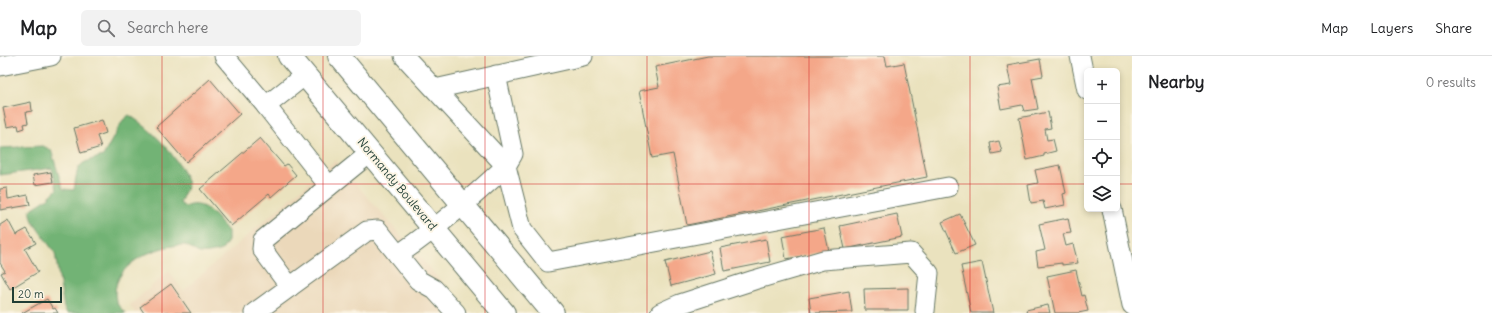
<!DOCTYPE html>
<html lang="en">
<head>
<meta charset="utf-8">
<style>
	body { margin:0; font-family:Delius,sans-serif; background:#f2f2f2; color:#202124 }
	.controls { position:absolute; right:12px; top:12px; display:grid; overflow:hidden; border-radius:6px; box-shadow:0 2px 6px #0003 }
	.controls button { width:36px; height:36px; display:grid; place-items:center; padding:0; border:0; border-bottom:1px solid #e0e0e0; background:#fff; color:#202124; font:20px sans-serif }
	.scale { position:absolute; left:12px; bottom:10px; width:50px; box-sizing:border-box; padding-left:4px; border:2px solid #1f3d34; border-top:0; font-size:11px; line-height:14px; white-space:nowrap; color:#1f3d34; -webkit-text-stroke:3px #fcf5e5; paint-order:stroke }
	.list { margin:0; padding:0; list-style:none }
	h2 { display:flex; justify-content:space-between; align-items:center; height:52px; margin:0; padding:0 16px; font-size:17px }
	h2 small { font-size:13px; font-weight:400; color:#757577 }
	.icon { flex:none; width:22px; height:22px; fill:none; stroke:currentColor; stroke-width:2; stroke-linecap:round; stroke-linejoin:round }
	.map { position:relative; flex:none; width:1132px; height:257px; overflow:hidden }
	header { display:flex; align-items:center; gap:24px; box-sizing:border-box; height:56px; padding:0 20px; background:#fff; border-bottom:1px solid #e0e0e0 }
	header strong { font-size:19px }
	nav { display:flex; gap:22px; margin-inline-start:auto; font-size:14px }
	.search { width:280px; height:36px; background:#f2f2f2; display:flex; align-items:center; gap:10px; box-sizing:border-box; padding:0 14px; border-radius:6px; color:#757577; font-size:15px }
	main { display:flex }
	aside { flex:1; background:#fff }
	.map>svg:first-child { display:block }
	.built { fill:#ebd8ba }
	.forest { fill:#72b375; stroke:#487854 }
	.building { fill:#f4a789 }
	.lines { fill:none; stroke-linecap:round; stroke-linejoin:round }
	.minor-casing { stroke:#667764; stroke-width:21 }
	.major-casing { stroke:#667764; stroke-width:24 }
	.minor { stroke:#fff; stroke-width:19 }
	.major { stroke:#fff; stroke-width:22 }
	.grid { fill:none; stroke:#d62828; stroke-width:1; stroke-opacity:0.55 }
	.labels { text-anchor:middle; stroke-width:4; stroke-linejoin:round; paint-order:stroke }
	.street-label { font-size:12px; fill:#1f3d34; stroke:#fcf5e5 }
</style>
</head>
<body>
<header>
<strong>Map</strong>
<div class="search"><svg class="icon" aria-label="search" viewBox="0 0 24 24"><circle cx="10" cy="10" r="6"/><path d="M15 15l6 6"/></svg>Search here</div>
<nav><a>Map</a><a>Layers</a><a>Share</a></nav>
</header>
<main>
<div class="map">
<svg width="1132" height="257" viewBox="0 0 1132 257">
	<rect width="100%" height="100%" fill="#fcf5e5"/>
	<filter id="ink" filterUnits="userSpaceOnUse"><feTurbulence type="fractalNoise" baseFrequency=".025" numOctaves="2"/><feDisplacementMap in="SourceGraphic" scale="8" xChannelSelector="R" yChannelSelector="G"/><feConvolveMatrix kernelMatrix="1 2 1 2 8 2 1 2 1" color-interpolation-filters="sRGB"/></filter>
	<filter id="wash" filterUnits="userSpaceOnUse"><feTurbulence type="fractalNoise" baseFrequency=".012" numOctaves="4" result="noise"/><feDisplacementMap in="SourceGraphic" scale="16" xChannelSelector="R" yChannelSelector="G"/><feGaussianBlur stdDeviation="0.9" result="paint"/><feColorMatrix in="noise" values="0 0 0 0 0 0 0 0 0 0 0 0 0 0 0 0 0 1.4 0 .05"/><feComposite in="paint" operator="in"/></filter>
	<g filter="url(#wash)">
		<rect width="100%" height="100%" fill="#eae2be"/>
		<path class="built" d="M335,104L469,257H135L130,249L169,215L183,235Z"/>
		<path class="forest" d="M129,59C154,75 178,100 188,128L180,147L185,151C205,142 216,162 228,175V185L222,194C214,196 205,199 197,196C193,194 188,189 184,189C155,189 108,210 116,245C117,249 122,253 125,257H67L64,252L55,197L33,166L30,154L47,143L57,133L52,112L0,119V92L43,90L51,94L63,133L74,134C78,107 77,108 103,100L123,64Z"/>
		<g id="blocks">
			<g class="building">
				<path d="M708,0H885L887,10L904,7L927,121L687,169L673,98L652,102L639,35L659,31L655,11Z"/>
				<path d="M1040,3L1043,20L1032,22L1038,53L1024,55L1022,49L1001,53L997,31L1011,29L1007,9Z"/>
				<path d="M210,23L240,58L186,106L156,71Z"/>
				<path d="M31,46L32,55L26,56L28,67L24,68L25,72L19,74L18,69L7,71L3,52Z"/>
				<path d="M1048,56L1051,72L1045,73L1047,84L1053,83L1056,95L1044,98V100L1027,104L1019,62Z"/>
				<path d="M102,64L106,77L97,80L101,91L81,97L74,72Z"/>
				<path d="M260,82L284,110L287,108L296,119L271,141L269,138L231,170L200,133Z"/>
				<path d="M999,85L1002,96L992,98L990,87Z"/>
				<path d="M1060,109L1066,137L1063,138L1065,149L1045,153L1043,145L1031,147L1028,129L1038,127L1035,114Z"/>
				<path d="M51,116L53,126L35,129L33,119Z"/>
				<path d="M7,132L8,143L28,139L30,149L0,154V133Z"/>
				<path d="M897,158L902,181L845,193L840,170Z"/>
				<path d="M960,158L975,189L956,197L942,166Z"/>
				<path d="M1068,162L1071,177L1063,178L1066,190L1073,188L1078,207L1062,209V207L1038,210L1036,196L1045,194L1039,168Z"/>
				<path d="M8,164L16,179L27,173L36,187L25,193L38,216L10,233L1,217L5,215L0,207V169Z"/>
				<path d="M824,172L829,195L786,203L782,180Z"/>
				<path d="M766,183L770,206L724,215L720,192Z"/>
				<path d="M710,195L716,218L671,230L665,206Z"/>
				<path d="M982,206L993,257H971L961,210Z"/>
				<path d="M1076,214L1082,240L1084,239L1088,255L1078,257H1055L1047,220Z"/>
				<path d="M171,228L191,257H144L140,251Z"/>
				<path d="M908,232V254H865L864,233Z"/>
				<path d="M849,235L852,256L811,257L809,242Z"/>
				<path d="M47,243L53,253L55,252L58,257H22Z"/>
				<path d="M1048,249L1050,257H1027L1026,254Z"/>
			</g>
		</g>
	</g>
	<g filter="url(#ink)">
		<use href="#blocks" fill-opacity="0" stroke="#667764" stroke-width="1"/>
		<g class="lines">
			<defs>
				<g id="minor">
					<path d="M224,0L266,50"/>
					<path d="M404,0L506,110C471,143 437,172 398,199L418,224L434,233L456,257"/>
					<path d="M1080,0L1087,34"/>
					<path d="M0,10L51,0"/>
					<path d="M305,19L266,50L329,130"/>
					<path d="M496,19L513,98L506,110L522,173L548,206L948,131"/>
					<path d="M435,33L583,0"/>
					<path d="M1112,153L1132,249"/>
					<path d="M290,231L262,193L263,184L370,97"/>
					<path d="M254,257L367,175L378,174L398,199"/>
					<path d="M660,257L680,248L754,224L823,204L911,197L929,217L925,255"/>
				</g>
				<g id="major">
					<path d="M289,0L504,257"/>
					<path d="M339,0L553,257"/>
				</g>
			</defs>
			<use href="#minor" class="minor-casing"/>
			<use href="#major" class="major-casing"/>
			<use href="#minor" class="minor"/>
			<use href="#major" class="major"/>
		</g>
	</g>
	<path class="grid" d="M162,0V257M323,0V257M485,0V257M647,0V257M809,0V257M970,0V257M0,128H1087M1117,128H1132"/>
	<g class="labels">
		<g class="street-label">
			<text transform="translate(397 128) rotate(50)" y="4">Normandy Boulevard</text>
		</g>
	</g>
</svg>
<div class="controls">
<button>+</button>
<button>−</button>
<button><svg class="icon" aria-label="locate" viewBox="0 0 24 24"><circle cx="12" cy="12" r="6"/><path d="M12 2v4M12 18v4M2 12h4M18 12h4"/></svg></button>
<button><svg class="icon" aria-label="layers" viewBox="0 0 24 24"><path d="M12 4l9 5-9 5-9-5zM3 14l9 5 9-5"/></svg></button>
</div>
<div class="scale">20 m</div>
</div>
<aside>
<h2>Nearby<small>0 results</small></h2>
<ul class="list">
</ul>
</aside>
</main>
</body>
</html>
